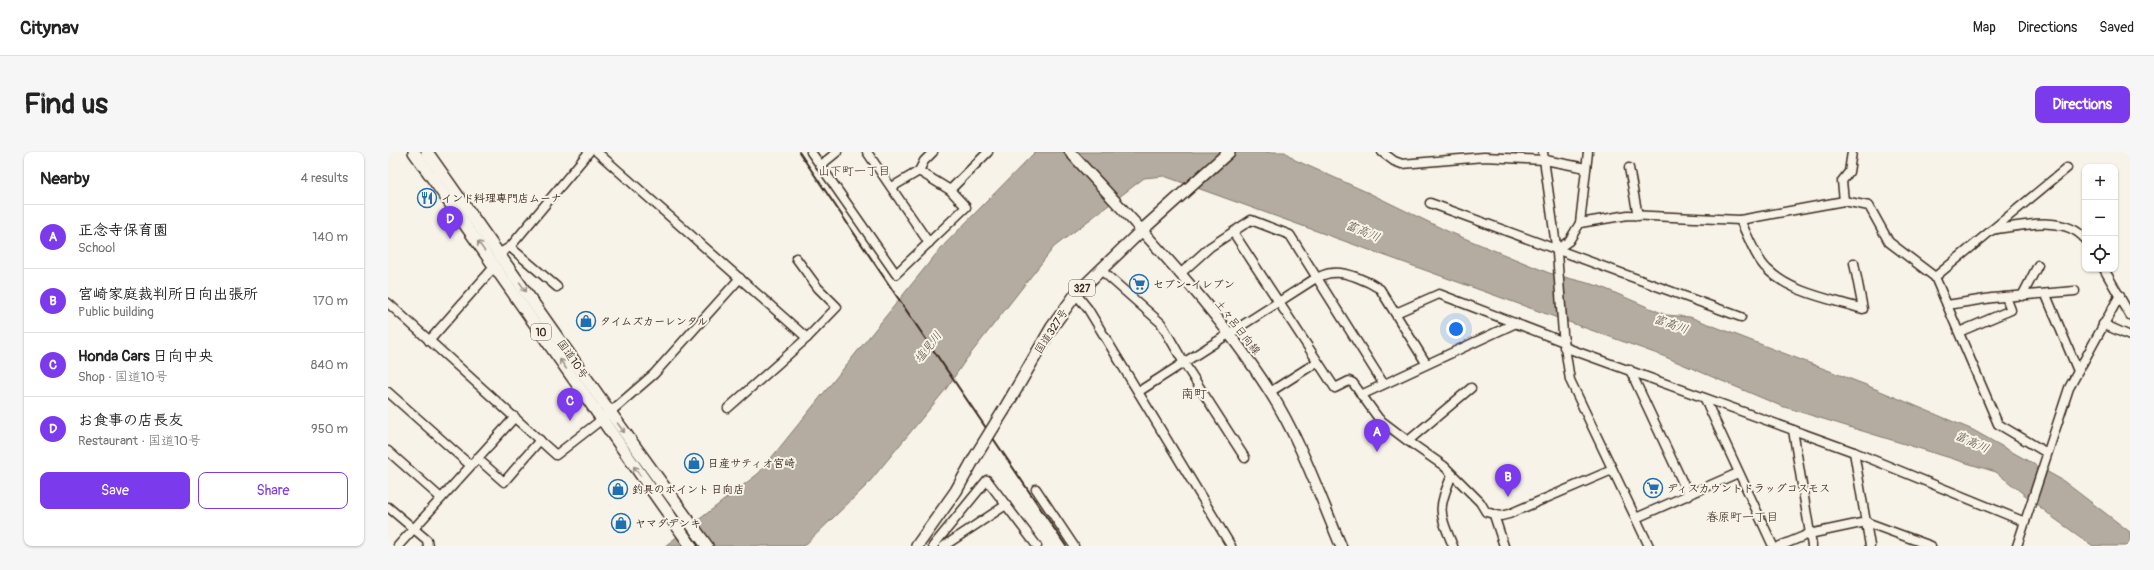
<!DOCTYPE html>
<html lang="en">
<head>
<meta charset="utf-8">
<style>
	body { margin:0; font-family:Pangolin,"Klee One",sans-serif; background:#f6f6f6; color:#222 }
	.controls { position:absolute; right:12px; top:12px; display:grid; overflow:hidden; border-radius:8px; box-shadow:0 1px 3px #0004 }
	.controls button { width:36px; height:36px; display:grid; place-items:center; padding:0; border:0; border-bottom:1px solid #e0e0e0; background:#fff; color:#222; font:20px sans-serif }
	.you { position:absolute; left:1068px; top:177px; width:14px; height:14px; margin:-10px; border:3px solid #fff; border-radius:50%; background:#1a73e8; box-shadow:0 0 0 6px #1a73e833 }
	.badge { display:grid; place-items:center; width:26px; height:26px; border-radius:50%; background:#7c3aed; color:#fff; font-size:13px; font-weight:700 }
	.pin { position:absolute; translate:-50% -33px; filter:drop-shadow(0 1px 2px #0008) }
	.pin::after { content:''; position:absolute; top:21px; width:14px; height:12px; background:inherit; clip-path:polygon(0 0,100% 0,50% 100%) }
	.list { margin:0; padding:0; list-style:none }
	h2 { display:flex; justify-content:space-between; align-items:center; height:52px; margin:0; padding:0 16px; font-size:17px }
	h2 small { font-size:13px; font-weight:400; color:#767676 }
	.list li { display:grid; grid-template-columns:26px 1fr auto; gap:12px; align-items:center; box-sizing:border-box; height:64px; padding:0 16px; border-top:1px solid #e0e0e0 }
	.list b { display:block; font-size:15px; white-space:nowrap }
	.list p { margin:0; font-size:13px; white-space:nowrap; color:#767676 }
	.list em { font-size:13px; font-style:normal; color:#767676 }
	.actions { display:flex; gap:8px; padding:12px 16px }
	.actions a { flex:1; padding:9px 0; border:1px solid #7c3aed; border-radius:8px; text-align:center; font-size:14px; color:#7c3aed }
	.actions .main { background:#7c3aed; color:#fff }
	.icon { flex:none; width:22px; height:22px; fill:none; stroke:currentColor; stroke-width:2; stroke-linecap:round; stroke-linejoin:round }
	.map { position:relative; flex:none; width:1742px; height:394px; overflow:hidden; border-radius:8px }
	header { display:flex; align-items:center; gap:24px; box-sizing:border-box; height:56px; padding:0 20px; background:#fff; border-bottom:1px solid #e0e0e0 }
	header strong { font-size:19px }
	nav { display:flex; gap:22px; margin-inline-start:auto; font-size:14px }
	.intro { display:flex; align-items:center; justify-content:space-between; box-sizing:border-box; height:96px; padding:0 24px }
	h1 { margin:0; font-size:28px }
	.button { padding:10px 18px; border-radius:8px; background:#7c3aed; color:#fff; font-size:14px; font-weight:700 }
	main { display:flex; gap:24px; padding:0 24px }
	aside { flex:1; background:#fff; border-radius:8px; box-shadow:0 1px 3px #0004 }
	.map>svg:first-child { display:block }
	.water { fill:#b4aca0; stroke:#84786c }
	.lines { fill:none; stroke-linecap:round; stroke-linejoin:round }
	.minor-casing { stroke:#3b2a1e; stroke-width:11 }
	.major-casing { stroke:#3b2a1e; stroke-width:13 }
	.highway-casing { stroke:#3b2a1e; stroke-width:14 }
	.minor { stroke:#f7f3e8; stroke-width:8 }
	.major { stroke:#f7f3e8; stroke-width:10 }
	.highway { stroke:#f7f3e8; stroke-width:11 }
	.rail { stroke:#3b2a1e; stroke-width:2 }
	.highway-bridge-casing { stroke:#3b2a1e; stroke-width:14; stroke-linecap:butt }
	.highway-bridge { stroke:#f7f3e8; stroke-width:11 }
	.oneway { stroke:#998e83 }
	.labels { text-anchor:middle; stroke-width:4; stroke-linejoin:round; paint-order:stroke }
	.shield { fill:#f7f3e8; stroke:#73665b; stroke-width:1 }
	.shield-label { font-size:10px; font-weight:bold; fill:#3b2a1e }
	.poi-label { font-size:11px; font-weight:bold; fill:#3b2a1e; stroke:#f7f3e8; text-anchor:start }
	.street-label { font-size:11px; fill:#3b2a1e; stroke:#f7f3e8 }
	.neighbourhood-label { font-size:12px; fill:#3b2a1e; stroke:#f7f3e8 }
	.water-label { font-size:12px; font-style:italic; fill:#5f5145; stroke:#f7f3e8 }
	.quarter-label { font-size:13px; fill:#3b2a1e; stroke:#f7f3e8 }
</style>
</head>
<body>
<header>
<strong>Citynav</strong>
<nav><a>Map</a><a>Directions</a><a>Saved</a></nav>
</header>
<div class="intro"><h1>Find us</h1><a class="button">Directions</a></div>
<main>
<aside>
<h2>Nearby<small>4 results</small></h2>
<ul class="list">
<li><span class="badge">A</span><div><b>正念寺保育園</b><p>School</p></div><em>140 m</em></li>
<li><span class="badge">B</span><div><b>宮崎家庭裁判所日向出張所</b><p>Public building</p></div><em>170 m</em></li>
<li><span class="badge">C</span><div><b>Honda Cars 日向中央</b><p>Shop · 国道10号</p></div><em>840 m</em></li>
<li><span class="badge">D</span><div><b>お食事の店長友</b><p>Restaurant · 国道10号</p></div><em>950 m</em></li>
</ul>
<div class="actions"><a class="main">Save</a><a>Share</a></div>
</aside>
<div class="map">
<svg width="1742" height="394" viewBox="0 0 1742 394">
	<rect width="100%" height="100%" fill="#f7f3e8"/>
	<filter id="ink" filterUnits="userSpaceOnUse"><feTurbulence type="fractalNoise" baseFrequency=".025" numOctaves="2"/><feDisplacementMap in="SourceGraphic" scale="8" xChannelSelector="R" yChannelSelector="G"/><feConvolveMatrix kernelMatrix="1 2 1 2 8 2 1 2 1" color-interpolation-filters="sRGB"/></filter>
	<g filter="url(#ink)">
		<path class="water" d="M647,0H897L907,8L981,41L1059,79L1161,121L1211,134L1278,163L1302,165L1478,233L1585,278L1674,328L1742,380V394H1705L1667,367L1608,320L1393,254L1275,204L776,24L756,26L666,95L577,209L558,237L478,334L416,394H277L371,321L553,96Z"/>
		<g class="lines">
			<defs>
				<g id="minor">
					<path d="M209,0L419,186"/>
					<path d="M423,0L508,122L578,55L562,38L531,19"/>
					<path d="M479,0L541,91"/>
					<path d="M994,0L1006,9L1014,12L1096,5L1157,8L1198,16"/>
					<path d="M1155,0L1169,101L1175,182L1182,228L1261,394"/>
					<path d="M433,13L449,0"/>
					<path d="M1241,16L1250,64"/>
					<path d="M504,35L531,19L536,9L545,0"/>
					<path d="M562,38L600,0"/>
					<path d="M1456,49L1454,29L1461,20L1464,0"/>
					<path d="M1042,51L1353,165"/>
					<path d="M1352,68C1359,82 1368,107 1379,117C1403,141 1443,147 1475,157L1466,111"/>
					<path d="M1192,71L1240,63L1352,68L1456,49L1481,54L1501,90L1547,125L1610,272L1659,301"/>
					<path d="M1604,78C1631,74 1677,62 1697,87"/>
					<path d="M845,80L947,236L961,229L965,231L991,267L1020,289L1056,314L1092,350L1098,360L1113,364L1121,362L1224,318"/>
					<path d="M122,95L169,135"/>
					<path d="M1168,98L1181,89L1192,71L1200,0"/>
					<path d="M112,101L122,95L201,0"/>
					<path d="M1716,117L1742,163"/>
					<path d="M713,118L773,171L796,211L857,306"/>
					<path d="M792,122L822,95L863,68L902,83L995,231"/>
					<path d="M1547,125L1679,16"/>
					<path d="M688,142L700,157L843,394"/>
					<path d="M1658,143L1690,219"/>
					<path d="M1634,144L1650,113"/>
					<path d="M0,151L168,303L213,268L266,222L352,126"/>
					<path d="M1559,153L1604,146L1687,139"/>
					<path d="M1008,161L1051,142L1176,190"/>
					<path d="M1715,172L1742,184"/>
					<path d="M1571,180L1623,158L1618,145"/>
					<path d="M41,189L107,114"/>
					<path d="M1176,195L1466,300L1637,370"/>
					<path d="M1242,218L1301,344"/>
					<path d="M0,240L82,313"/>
					<path d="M750,240L928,126C933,124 939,121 944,121C958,119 980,129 992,137L1038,211"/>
					<path d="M882,240L929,210"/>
					<path d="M973,243L1128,171"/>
					<path d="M1317,247L1385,394"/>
					<path d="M340,256L419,186L449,155L430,136L408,106"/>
					<path d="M1405,278L1424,394"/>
					<path d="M1020,289L1083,236"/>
					<path d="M0,299L53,346"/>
					<path d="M1466,300L1482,394"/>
					<path d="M89,306L116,330L152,288"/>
					<path d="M1064,323C1049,358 1051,360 1065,394"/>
					<path d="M648,337L686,394"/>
					<path d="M0,355L39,388L40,394"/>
					<path d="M1106,363L1116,394"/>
					<path d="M1248,366L1350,321"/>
					<path d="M10,394L127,265"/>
					<path d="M545,394L599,328L649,394"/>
					<path d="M556,394L618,353"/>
					<path d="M1392,394L1421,382L1478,370L1543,394"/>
					<path d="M1629,394L1681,236L1732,143"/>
				</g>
				<path id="major" d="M682,0C752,77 826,152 882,240C912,287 931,342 953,394"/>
				<g id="highway">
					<path d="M26,0L303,394"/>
					<path d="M39,0L222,260L319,394"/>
					<path d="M616,258L664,175L688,142L753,79L841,0"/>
					<path d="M529,394L568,339L587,305"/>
				</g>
			</defs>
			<use href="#minor" class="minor-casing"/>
			<use href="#major" class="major-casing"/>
			<use href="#highway" class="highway-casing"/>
			<use href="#minor" class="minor"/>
			<use href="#major" class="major"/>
			<use href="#highway" class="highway"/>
			<path class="rail" d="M411,0L678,394"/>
			<defs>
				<path id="highway-bridge" d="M587,305L616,258"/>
			</defs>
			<use href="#highway-bridge" class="highway-bridge-casing"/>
			<use href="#highway-bridge" class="highway-bridge"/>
		</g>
		<defs><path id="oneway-shaft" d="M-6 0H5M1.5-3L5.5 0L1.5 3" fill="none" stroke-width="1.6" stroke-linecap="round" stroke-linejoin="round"/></defs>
		<g class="oneway">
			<use href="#oneway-shaft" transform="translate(93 94) rotate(-126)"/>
			<use href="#oneway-shaft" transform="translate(135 135) rotate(55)"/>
			<use href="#oneway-shaft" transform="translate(175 212) rotate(-124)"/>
			<use href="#oneway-shaft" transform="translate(233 276) rotate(54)"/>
			<use href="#oneway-shaft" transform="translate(249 319) rotate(-125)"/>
		</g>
	</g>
	<defs>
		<symbol id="restaurant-ring" viewBox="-11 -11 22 22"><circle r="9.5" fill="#f7f3e8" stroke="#1f6fb2" stroke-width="1.5"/><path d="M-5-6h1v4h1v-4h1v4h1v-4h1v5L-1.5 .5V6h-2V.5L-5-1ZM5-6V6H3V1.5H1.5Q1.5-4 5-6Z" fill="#1f6fb2"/></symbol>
		<symbol id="supermarket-ring" viewBox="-11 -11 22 22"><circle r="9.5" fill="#f7f3e8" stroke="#1f6fb2" stroke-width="1.5"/><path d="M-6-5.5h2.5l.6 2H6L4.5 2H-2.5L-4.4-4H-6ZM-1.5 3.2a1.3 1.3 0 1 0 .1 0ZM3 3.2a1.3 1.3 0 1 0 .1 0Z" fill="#1f6fb2"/></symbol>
		<symbol id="shop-ring" viewBox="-11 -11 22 22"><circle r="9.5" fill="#f7f3e8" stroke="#1f6fb2" stroke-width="1.5"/><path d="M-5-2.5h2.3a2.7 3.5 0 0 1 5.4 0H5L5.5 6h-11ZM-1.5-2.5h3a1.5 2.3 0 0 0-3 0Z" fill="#1f6fb2"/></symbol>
	</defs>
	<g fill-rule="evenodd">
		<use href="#restaurant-ring" x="28" y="35" width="22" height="22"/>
		<use href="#supermarket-ring" x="740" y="121" width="22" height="22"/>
		<use href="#shop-ring" x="187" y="158" width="22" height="22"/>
		<use href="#shop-ring" x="295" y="300" width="22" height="22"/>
		<use href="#supermarket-ring" x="1254" y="325" width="22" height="22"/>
		<use href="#shop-ring" x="219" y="326" width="22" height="22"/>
		<use href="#shop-ring" x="222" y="360" width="22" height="22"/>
	</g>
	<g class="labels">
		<g class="shield">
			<rect x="681" y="128" width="26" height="16" rx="3"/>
			<rect x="143" y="172" width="20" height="16" rx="3"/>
		</g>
		<g class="shield-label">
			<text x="694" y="140">327</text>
			<text x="153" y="184">10</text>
		</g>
		<g class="poi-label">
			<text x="53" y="50">インド料理専門店ムーナ</text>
			<text x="765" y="136">セブン-イレブン</text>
			<text x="212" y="173">タイムズカーレンタル</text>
			<text x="320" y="315">日産サティオ宮崎</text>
			<text x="1279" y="340">ディスカウントドラッグコスモス</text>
			<text x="244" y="341">釣具のポイント 日向店</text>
			<text x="247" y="375">ヤマダデンキ</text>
		</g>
		<g class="street-label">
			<text transform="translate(850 175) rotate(52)" y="4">土々呂日向線</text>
			<text transform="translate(663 179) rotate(-57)" y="4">国道327号</text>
			<text transform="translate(185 207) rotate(55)" y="4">国道10号</text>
		</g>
		<g class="neighbourhood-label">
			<text x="466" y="23">山下町一丁目</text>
			<text x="1354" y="369">春原町一丁目</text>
		</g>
		<g class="water-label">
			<text transform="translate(975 79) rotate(23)" y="4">富高川</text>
			<text transform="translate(1283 172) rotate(19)" y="4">富高川</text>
			<text transform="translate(540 195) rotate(-52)" y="4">塩見川</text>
			<text transform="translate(1584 290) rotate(24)" y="4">富高川</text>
		</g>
		<g class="quarter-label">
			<text x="806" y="246">南町</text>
		</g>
	</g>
</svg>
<div class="controls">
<button>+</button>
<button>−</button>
<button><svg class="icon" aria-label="locate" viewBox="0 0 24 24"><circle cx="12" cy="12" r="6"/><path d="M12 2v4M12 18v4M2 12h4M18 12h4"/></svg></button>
</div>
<div class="you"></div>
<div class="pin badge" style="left:989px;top:300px">A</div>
<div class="pin badge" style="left:1120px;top:345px">B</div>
<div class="pin badge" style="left:182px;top:269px">C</div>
<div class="pin badge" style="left:62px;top:87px">D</div>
</div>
</main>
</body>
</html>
